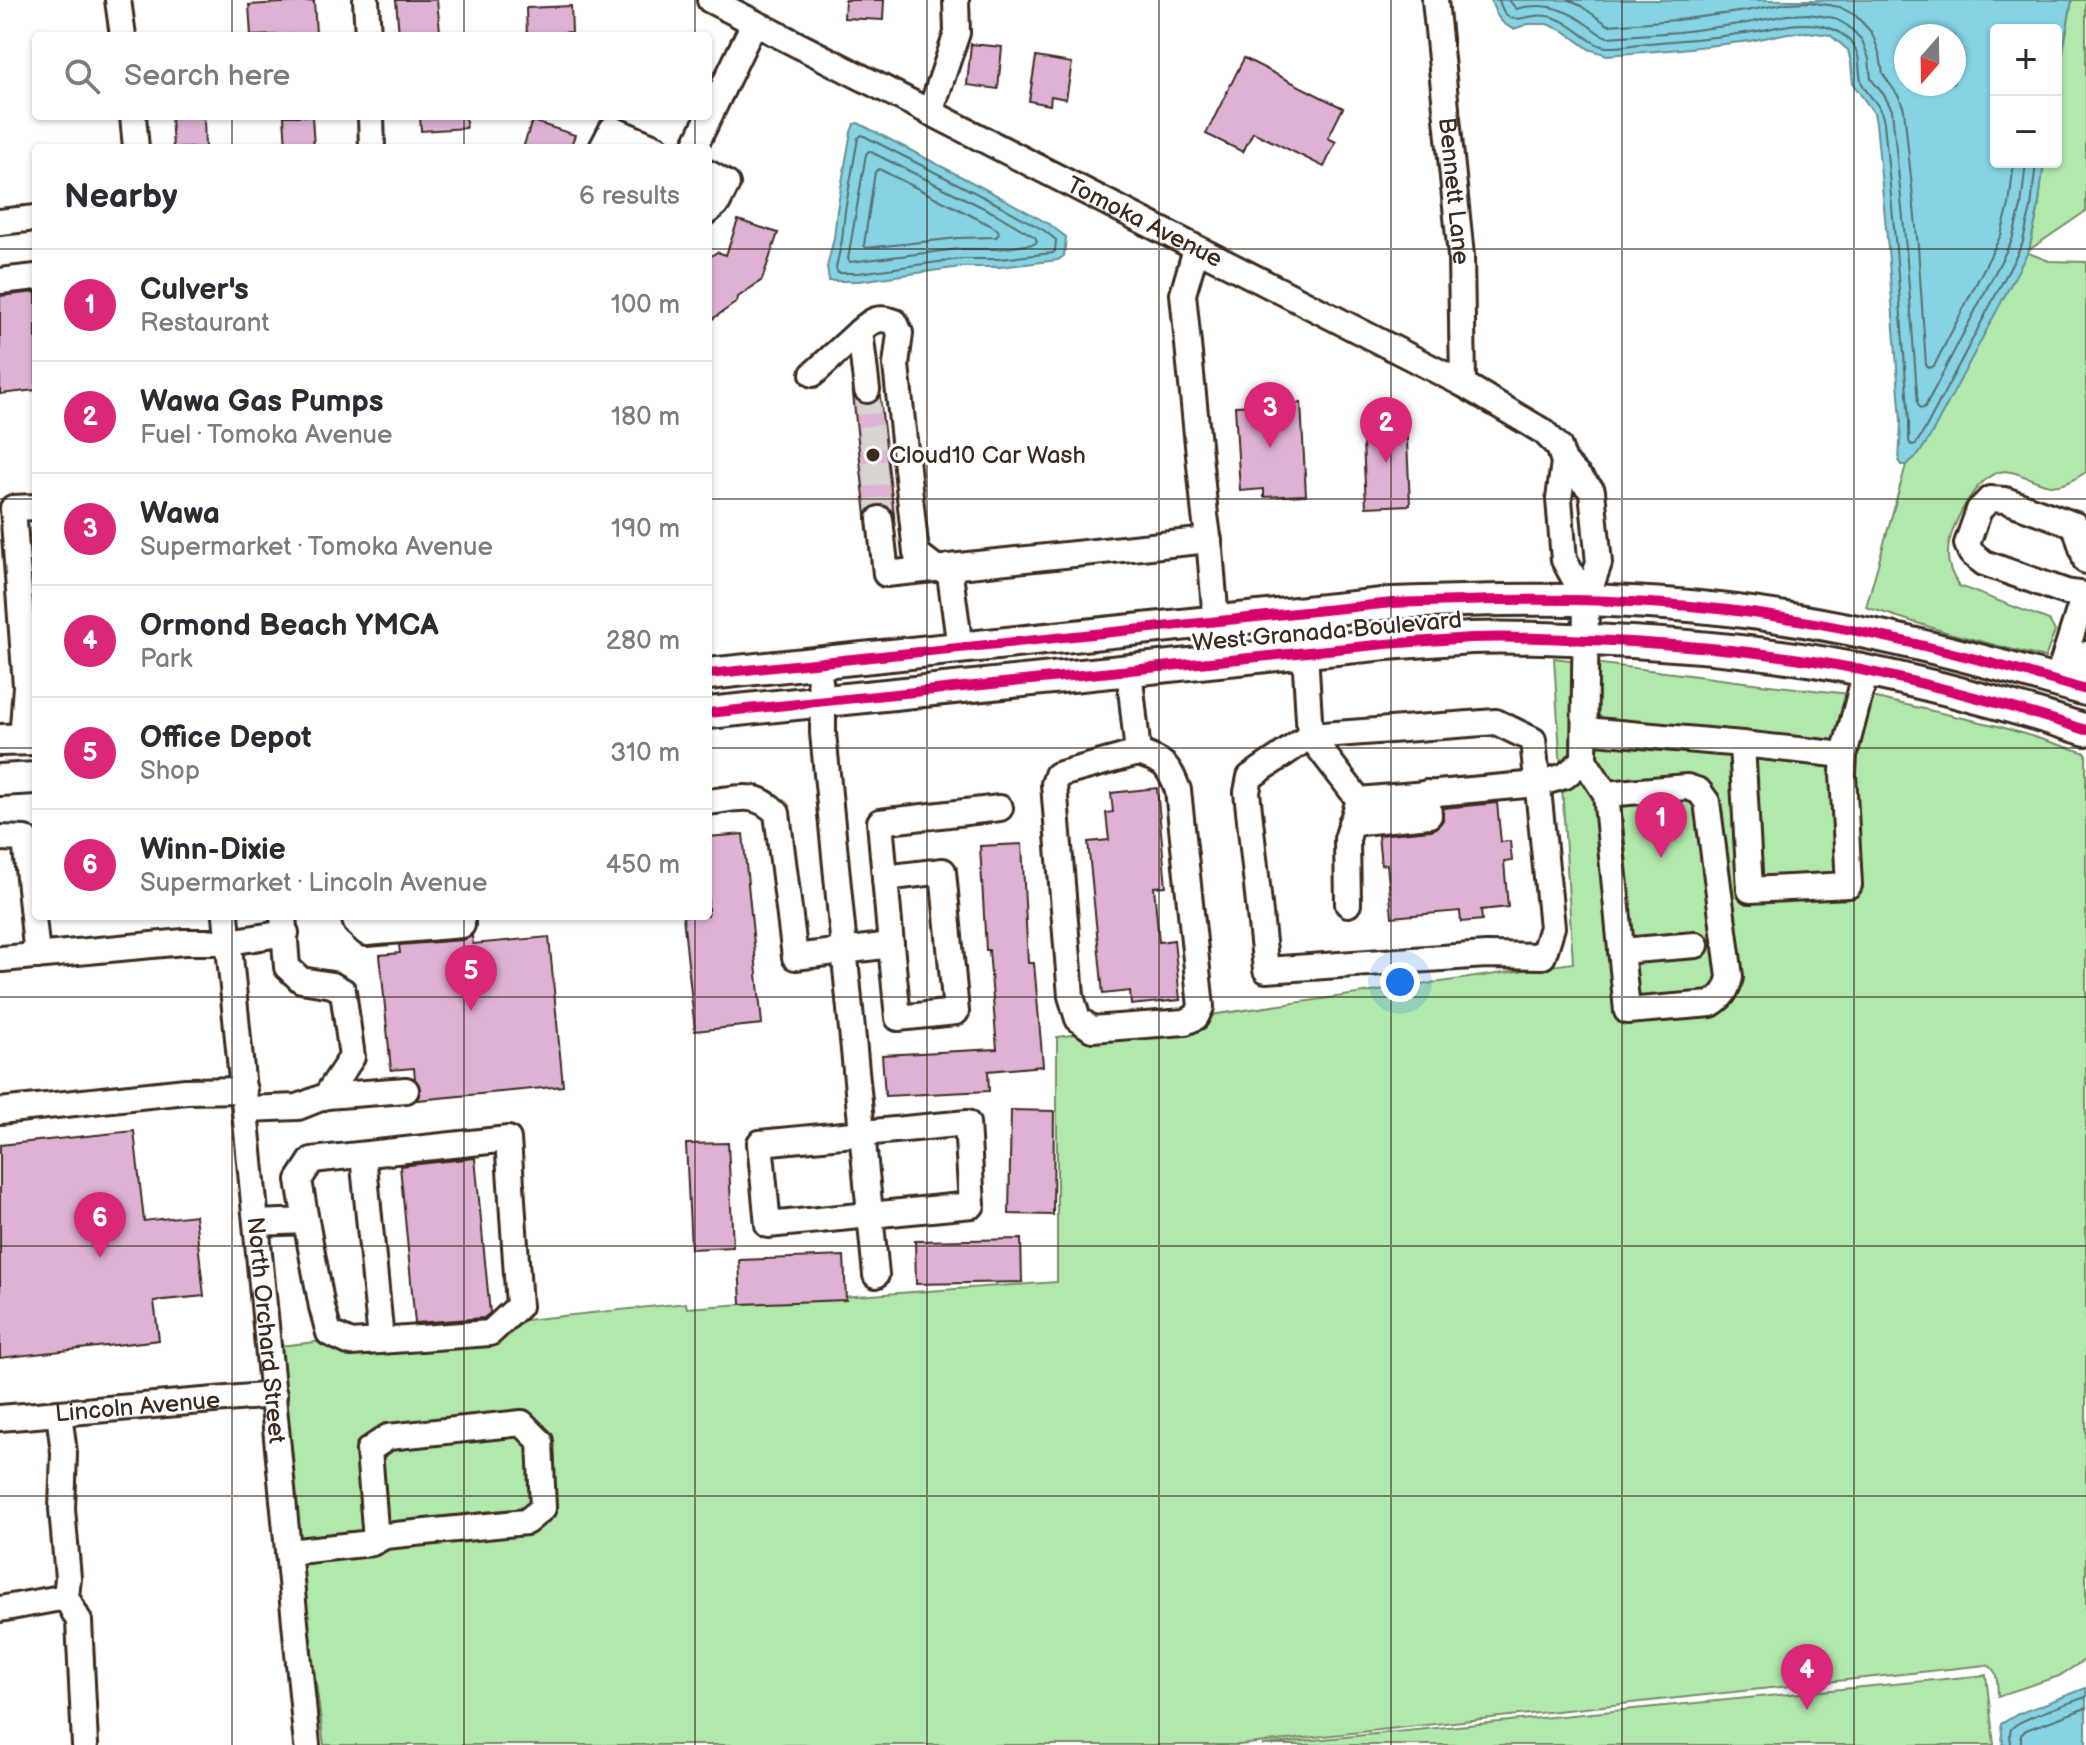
<!DOCTYPE html>
<html lang="en">
<head>
<meta charset="utf-8">
<style>
	body { margin:0; font-family:"Balsamiq Sans",sans-serif; background:#f2f2f3; color:#2b2b33 }
	.controls { position:absolute; right:24px; top:24px; display:grid; overflow:hidden; border-radius:8px; box-shadow:0 2px 6px #0004 }
	.controls button { width:72px; height:72px; display:grid; place-items:center; padding:0; border:0; border-bottom:2px solid #e1e1e2; background:#fff; color:#2b2b33; font:40px sans-serif }
	.compass { position:absolute; left:1894px; top:24px; width:72px; height:72px; border-radius:50%; background:#fff; box-shadow:0 2px 6px #0004; rotate:200deg }
	.you { position:absolute; left:1400px; top:982px; width:28px; height:28px; margin:-20px; border:6px solid #fff; border-radius:50%; background:#1a73e8; box-shadow:0 0 0 12px #1a73e833 }
	.badge { display:grid; place-items:center; width:52px; height:52px; border-radius:50%; background:#db2777; color:#fff; font-size:26px; font-weight:700 }
	.pin { position:absolute; translate:-50% -66px; filter:drop-shadow(0 2px 4px #0008) }
	.pin::after { content:''; position:absolute; top:42px; width:28px; height:24px; background:inherit; clip-path:polygon(0 0,100% 0,50% 100%) }
	.list { margin:0; padding:0; list-style:none }
	h2 { display:flex; justify-content:space-between; align-items:center; height:104px; margin:0; padding:0 32px; font-size:34px }
	h2 small { font-size:26px; font-weight:400; color:#7c7c81 }
	.list li { display:grid; grid-template-columns:52px 1fr auto; gap:24px; align-items:center; box-sizing:border-box; height:112px; padding:0 32px; border-top:2px solid #e1e1e2 }
	.list b { display:block; font-size:30px; white-space:nowrap }
	.list p { margin:0; font-size:26px; white-space:nowrap; color:#7c7c81 }
	.list em { font-size:26px; font-style:normal; color:#7c7c81 }
	.icon { flex:none; width:44px; height:44px; fill:none; stroke:currentColor; stroke-width:2; stroke-linecap:round; stroke-linejoin:round }
	.map { position:relative; flex:none; width:2086px; height:1745px; overflow:hidden }
	.search { position:absolute; background:#fff; box-shadow:0 2px 6px #0004; left:32px; top:32px; width:680px; height:88px; display:flex; align-items:center; gap:20px; box-sizing:border-box; padding:0 28px; border-radius:8px; color:#7c7c81; font-size:30px }
	.panel { position:absolute; background:#fff; box-shadow:0 2px 6px #0004; left:32px; top:144px; width:680px; height:776px; border-radius:8px }
	.map>svg:first-child { display:block }
	.green { fill:#b1e9ad; stroke:#768a66; stroke-width:2 }
	.water { fill:#85d3e3; stroke:#678f94; stroke-width:2; fill-rule:evenodd }
	.lines { fill:none; stroke-linecap:round; stroke-linejoin:round }
	.shore { stroke:#596e6d; stroke-width:2 }
	.building { fill:#dfb2d5; stroke:#3b2a1e; stroke-width:2 }
	.minor-tunnel { stroke:#d8d4d2; stroke-width:24; stroke-dasharray:24 12; stroke-linecap:butt }
	.minor-casing { stroke:#3b2a1e; stroke-width:30 }
	.major-casing { stroke:#3b2a1e; stroke-width:36 }
	.minor { stroke:#fff; stroke-width:24 }
	.major { stroke:#fff; stroke-width:30 }
	.cycleway-casing { stroke:#fff; stroke-width:15 }
	.cycleway { stroke:#d6006c; stroke-width:10 }
	.grid { fill:none; stroke:#3b2a1e; stroke-width:2; stroke-opacity:0.55 }
	.poi-dot { fill:#3b2a1e; stroke:#fff; stroke-width:3 }
	.labels { text-anchor:middle; stroke-width:6; stroke-linejoin:round; paint-order:stroke }
	.street-label { font-size:24px; fill:#3b2a1e; stroke:#fff }
	.poi-label { font-size:24px; fill:#3b2a1e; stroke:#fff; text-anchor:start }
</style>
</head>
<body>
<div class="map">
<svg width="2086" height="1745" viewBox="0 0 2086 1745">
	<rect width="100%" height="100%" fill="#fff"/>
	<filter id="ink" filterUnits="userSpaceOnUse"><feTurbulence type="fractalNoise" baseFrequency=".0125" numOctaves="2"/><feDisplacementMap in="SourceGraphic" scale="16" xChannelSelector="R" yChannelSelector="G"/><feConvolveMatrix kernelMatrix="1 2 1 2 8 2 1 2 1" color-interpolation-filters="sRGB"/></filter>
	<g filter="url(#ink)">
		<g class="green">
			<path d="M2072,0H2086V211L2029,250L2038,210L2044,162H2056V90Z"/>
			<path d="M2026,252L2049,261L2086,262V472C2054,493 2052,486 2018,474C2012,472 2006,470 2000,472C1975,477 1949,528 1948,551C1947,565 1952,575 1959,586L2049,620L2055,631L2045,658L1949,633L1866,607L1906,465L1919,454Z"/>
			<path d="M1554,658L1752,683L1867,696L1998,726L2086,753V1659L2059,1676L1998,1696C1997,1685 1999,1668 1986,1665L1239,1745H324L298,1543L279,1346L686,1303L687,1308L1057,1282V1037L1573,963Z"/>
			<path d="M1986,1675L1994,1745H1262Z"/>
		</g>
		<g class="water">
			<path d="M1491,0H2072L2056,90V30H1996V162H2044L2038,210L2029,250L1931,435L1919,454L1906,465H1901L1899,462L1901,421L1888,249L1876,123L1874,113L1853,84L1851,63L1848,50L1830,35L1808,32L1788,33L1750,41L1681,49L1607,55L1589,49L1564,31L1547,24H1528L1514,29C1500,24 1495,14 1491,0ZM1954,36V84H1906V36Z"/>
			<path d="M858,123L1004,199L1049,224L1066,237L1064,256L1058,260L1000,267H961L859,281H829L827,267L834,238L837,210L851,132L854,124Z"/>
			<path d="M2086,1688V1745H2003L2001,1724L2018,1714Z"/>
		</g>
		<g class="lines">
			<g class="shore">
				<path d="M1499,0C1508,33 1524,12 1547,16C1570,19 1589,45 1606,47C1620,48 1634,44 1648,43C1682,40 1717,38 1751,32C1773,29 1795,21 1817,25C1832,27 1844,33 1853,45C1861,55 1858,68 1861,80C1864,95 1880,99 1884,122L1896,249L1909,421V441L1911,445L1916,444L1924,431L2022,245L2031,208L2036,162"/>
				<path d="M1509,0L1516,9C1541,2 1564,8 1585,23C1593,28 1598,35 1608,37L1679,32L1747,23L1787,15L1809,14L1834,18L1848,26L1862,40L1869,59L1871,79L1884,95L1892,110L1906,248L1918,405L1921,409L1925,407L2012,240L2021,207L2026,162"/>
				<path d="M1569,0L1581,6L1608,25L1677,20L1746,11L1787,3L1809,2L1840,7L1856,16L1872,33L1880,55L1883,74L1899,97L1904,109L1918,247L1926,365L1929,368L1934,366L2001,235L2009,205L2014,162"/>
				<path d="M862,135L1001,206L1045,231L1056,240L1055,251L1053,253L999,259H960L859,273H838L836,268L842,240L845,211L858,138Z"/>
				<path d="M869,151L996,214L1035,237L1037,242L1034,244L999,249H959L850,262L848,259L866,154Z"/>
				<path d="M879,169L990,225L998,230L999,234L996,237L958,238L866,248L864,245L875,172Z"/>
				<path d="M2011,1745C2011,1738 2008,1731 2013,1727C2022,1718 2072,1702 2086,1697"/>
				<path d="M2021,1745V1735L2026,1730L2086,1708"/>
			</g>
		</g>
		<g class="building">
			<path d="M396,0H437L440,31L399,35Z"/>
			<path d="M845,0H884L883,20L844,18Z"/>
			<path d="M314,1L316,34L251,36L249,5Z"/>
			<path d="M571,6L572,32L561,33V36H527L526,8Z"/>
			<path d="M971,44L1002,47L998,89L967,85Z"/>
			<path d="M1036,57L1072,63L1066,99L1051,96L1050,105L1029,101Z"/>
			<path d="M1244,58L1343,108L1328,138L1336,142L1324,167L1253,132L1243,152L1206,134Z"/>
			<path d="M171,116H204L205,148H173Z"/>
			<path d="M284,116H312L314,148H286Z"/>
			<path d="M420,116H466V128L421,131Z"/>
			<path d="M532,121L575,135L570,148H523Z"/>
			<path d="M738,220L778,233L762,280L738,297L737,302L708,322V258L717,252L726,255Z"/>
			<path d="M36,292V390L0,394V296Z"/>
			<path d="M853,394L860,403L868,405L875,402L880,397L894,515L887,506L879,504L871,507L866,516Z"/>
			<path d="M1301,403L1306,495L1264,497V489L1240,491L1235,406Z"/>
			<path d="M1406,419L1410,505L1366,507L1362,420Z"/>
			<path d="M1157,788L1166,886L1154,887L1159,942L1174,940L1180,1000L1131,1005L1130,991L1103,994L1088,842L1109,840L1106,813L1113,812L1111,793Z"/>
			<path d="M1497,803L1501,842L1510,841L1512,861L1504,862L1508,907L1481,910L1482,920L1461,922L1460,911L1392,917L1387,864L1381,865L1378,835L1431,830L1437,828L1443,820V808Z"/>
			<path d="M743,834L762,1024L695,1031L683,916H708V837Z"/>
			<path d="M1022,844L1028,963H1034L1043,1066L988,1071L989,1091L885,1096L882,1055L997,1049L989,950H986L980,846Z"/>
			<path d="M472,936L473,944L549,937L563,1086L417,1100L421,1088L415,1079L414,1068L391,1070L380,955L400,953L399,945L463,940Z"/>
			<path d="M1011,1110L1054,1111L1053,1215L1009,1214Z"/>
			<path d="M134,1131L144,1221L195,1215L204,1296L154,1301L159,1340L0,1358V1145Z"/>
			<path d="M728,1143L733,1247L691,1249L686,1144Z"/>
			<path d="M475,1158L490,1313L484,1318L415,1323L400,1166Z"/>
			<path d="M1021,1239L1022,1282L916,1284L915,1241Z"/>
			<path d="M844,1256L846,1300L741,1304L739,1260Z"/>
		</g>
		<g class="lines">
			<path class="minor-tunnel" d="M867,390L880,519"/>
			<defs>
				<g id="minor">
					<path d="M118,0L123,36"/>
					<path d="M366,0L368,36"/>
					<path id="s1" d="M710,0L1463,384L1544,432L1559,447L1564,462L1592,491L1599,563L1586,600L1584,760L1565,776L1537,784L1359,800L1310,736L1305,652"/>
					<path id="s2" d="M1435,0L1461,256L1463,384"/>
					<path d="M930,113L957,33L956,0"/>
					<path d="M133,116L136,148"/>
					<path d="M371,116L372,148"/>
					<path d="M602,148L612,129L657,148"/>
					<path d="M694,148L754,23"/>
					<path d="M708,173L727,184L718,202L708,211"/>
					<path d="M0,222L36,218"/>
					<path d="M1196,249L1183,294L1205,515L1210,550L1216,621"/>
					<path d="M0,281L36,277"/>
					<path d="M813,374L860,331"/>
					<path d="M867,390L860,331C872,320 878,316 895,322L900,333L896,365L916,553L937,569"/>
					<path d="M1564,462L1559,499L1564,560L1586,600"/>
					<path d="M36,507L13,508L26,686L36,685"/>
					<path d="M880,519L886,574L943,568"/>
					<path d="M2075,525L2005,500L1990,499L1979,510L1967,544L1971,553L1984,563L2066,592L2086,595"/>
					<path d="M2075,525L2086,561"/>
					<path d="M960,648L949,567L1209,540"/>
					<path d="M817,662L823,701V733L876,1275"/>
					<path d="M1129,670L1138,753"/>
					<path d="M2057,681L2081,604L2086,599"/>
					<path d="M2078,687L2086,654"/>
					<path d="M1496,722L1533,740L1552,927L1543,956L1486,955L1266,970L1247,792L1250,777L1310,736Z"/>
					<path d="M1585,730L1742,744L1844,755"/>
					<path d="M22,740L26,686"/>
					<path d="M1742,744L1750,890L1849,885L1843,774L1844,755L1866,671"/>
					<path d="M1138,753C1165,761 1168,765 1178,790L1201,1007L1196,1017L1185,1022L1092,1029L1078,1019L1071,996L1054,784L1057,775Z"/>
					<path d="M1584,760L1606,794L1627,1011L1711,1004C1722,997 1727,991 1730,977L1707,802L1699,791L1687,787L1606,794"/>
					<path d="M708,802C737,799 755,790 777,813L795,957L891,945L880,822L1000,808"/>
					<path d="M1351,823L1429,815L1427,793"/>
					<path d="M0,838L25,839L37,956"/>
					<path d="M885,878L943,871L956,1012L898,1018L891,945"/>
					<path d="M1348,904L1347,839L1359,800"/>
					<path id="s3" d="M226,916L307,1745"/>
					<path d="M354,916L356,923L367,933L462,925V916"/>
					<path d="M1621,951L1696,945"/>
					<path d="M2,959L184,942H229L286,933"/>
					<path d="M326,1096L406,1090"/>
					<path d="M246,1109L298,1107L326,1096L352,1057L343,991L332,985L301,980L287,967L283,916"/>
					<path d="M0,1111L186,1091L244,1090"/>
					<path d="M967,1123L972,1205L768,1225L760,1143Z"/>
					<path d="M363,1155L381,1340"/>
					<path d="M257,1223L306,1221L299,1180L312,1160L508,1139L519,1306L490,1333L351,1343L329,1333L322,1307L306,1221"/>
					<path d="M59,1413L64,1453L62,1509L68,1578L66,1597L79,1621L85,1745"/>
					<path id="s4" d="M0,1418L274,1395"/>
					<path d="M288,1552L372,1543L385,1536L526,1522L543,1508L540,1441L522,1423L388,1437L369,1450L376,1541"/>
					<path d="M0,1609L66,1597"/>
				</g>
				<g id="major">
					<path d="M708,674L1392,603C1483,600 1574,597 1665,604C1809,614 1948,649 2086,690"/>
					<path d="M708,713L1386,644C1415,642 1443,640 1471,638C1517,636 1565,639 1611,641C1691,645 1773,652 1852,668C1931,684 2009,705 2086,730"/>
					<path d="M0,740L36,739"/>
					<path d="M0,780L36,778"/>
				</g>
			</defs>
			<use href="#minor" class="minor-casing"/>
			<use href="#major" class="major-casing"/>
			<use href="#minor" class="minor"/>
			<use href="#major" class="major"/>
			<defs>
				<g id="cycleway">
					<path d="M708,674L1392,603C1483,600 1574,597 1665,604C1809,614 1948,649 2086,690"/>
					<path d="M708,713L1386,644C1415,642 1443,640 1471,638C1517,636 1565,639 1611,641C1691,645 1773,652 1852,668C1931,684 2009,705 2086,730"/>
				</g>
			</defs>
			<use href="#cycleway" class="cycleway-casing"/>
			<use href="#cycleway" class="cycleway"/>
		</g>
	</g>
	<path class="grid" d="M232,0V36M464,0V36M695,0V36M927,0V1745M1159,0V1745M1391,0V1745M1622,0V1745M1854,0V1745M232,116V148M464,116V148M695,116V148M0,249H36M708,249H2086M0,499H36M708,499H2086M0,748H36M708,748H2086M232,916V1745M464,916V1745M695,916V1745M0,997H2086M0,1246H2086M0,1496H2086"/>
	<circle class="poi-dot" cx="873" cy="455" r="8"/>
	<g class="labels">
		<g class="street-label">
			<text dy="8" stroke="none"><textPath href="#s2" startOffset="192">Bennett Lane</textPath></text>
			<text dy="8" stroke="none"><textPath href="#s1" startOffset="488">Tomoka Avenue</textPath></text>
			<text transform="translate(1327 631) rotate(-5)" y="8">West Granada Boulevard</text>
			<text dy="8" stroke="none"><textPath href="#s3" startOffset="416">North Orchard Street</textPath></text>
			<text dy="8" stroke="none"><textPath href="#s4" startOffset="138">Lincoln Avenue</textPath></text>
		</g>
		<g class="poi-label">
			<text x="889" y="463">Cloud10 Car Wash</text>
		</g>
	</g>
</svg>
<div class="controls">
<button>+</button>
<button>−</button>
</div>
<svg class="compass" viewBox="-18 -18 36 36"><path d="M0-13l5 13h-10z" fill="#e53935"/><path d="M0 13l5-13h-10z" fill="#7c7c81"/></svg>
<div class="you"></div>
<div class="pin badge" style="left:1661px;top:858px">1</div>
<div class="pin badge" style="left:1386px;top:463px">2</div>
<div class="pin badge" style="left:1270px;top:448px">3</div>
<div class="pin badge" style="left:1807px;top:1710px">4</div>
<div class="pin badge" style="left:471px;top:1011px">5</div>
<div class="pin badge" style="left:100px;top:1258px">6</div>
<div class="search"><svg class="icon" aria-label="search" viewBox="0 0 24 24"><circle cx="10" cy="10" r="6"/><path d="M15 15l6 6"/></svg>Search here</div>
<section class="panel">
<h2>Nearby<small>6 results</small></h2>
<ul class="list">
<li><span class="badge">1</span><div><b>Culver's</b><p>Restaurant</p></div><em>100 m</em></li>
<li><span class="badge">2</span><div><b>Wawa Gas Pumps</b><p>Fuel · Tomoka Avenue</p></div><em>180 m</em></li>
<li><span class="badge">3</span><div><b>Wawa</b><p>Supermarket · Tomoka Avenue</p></div><em>190 m</em></li>
<li><span class="badge">4</span><div><b>Ormond Beach YMCA</b><p>Park</p></div><em>280 m</em></li>
<li><span class="badge">5</span><div><b>Office Depot</b><p>Shop</p></div><em>310 m</em></li>
<li><span class="badge">6</span><div><b>Winn-Dixie</b><p>Supermarket · Lincoln Avenue</p></div><em>450 m</em></li>
</ul>
</section>
</div>
</body>
</html>
